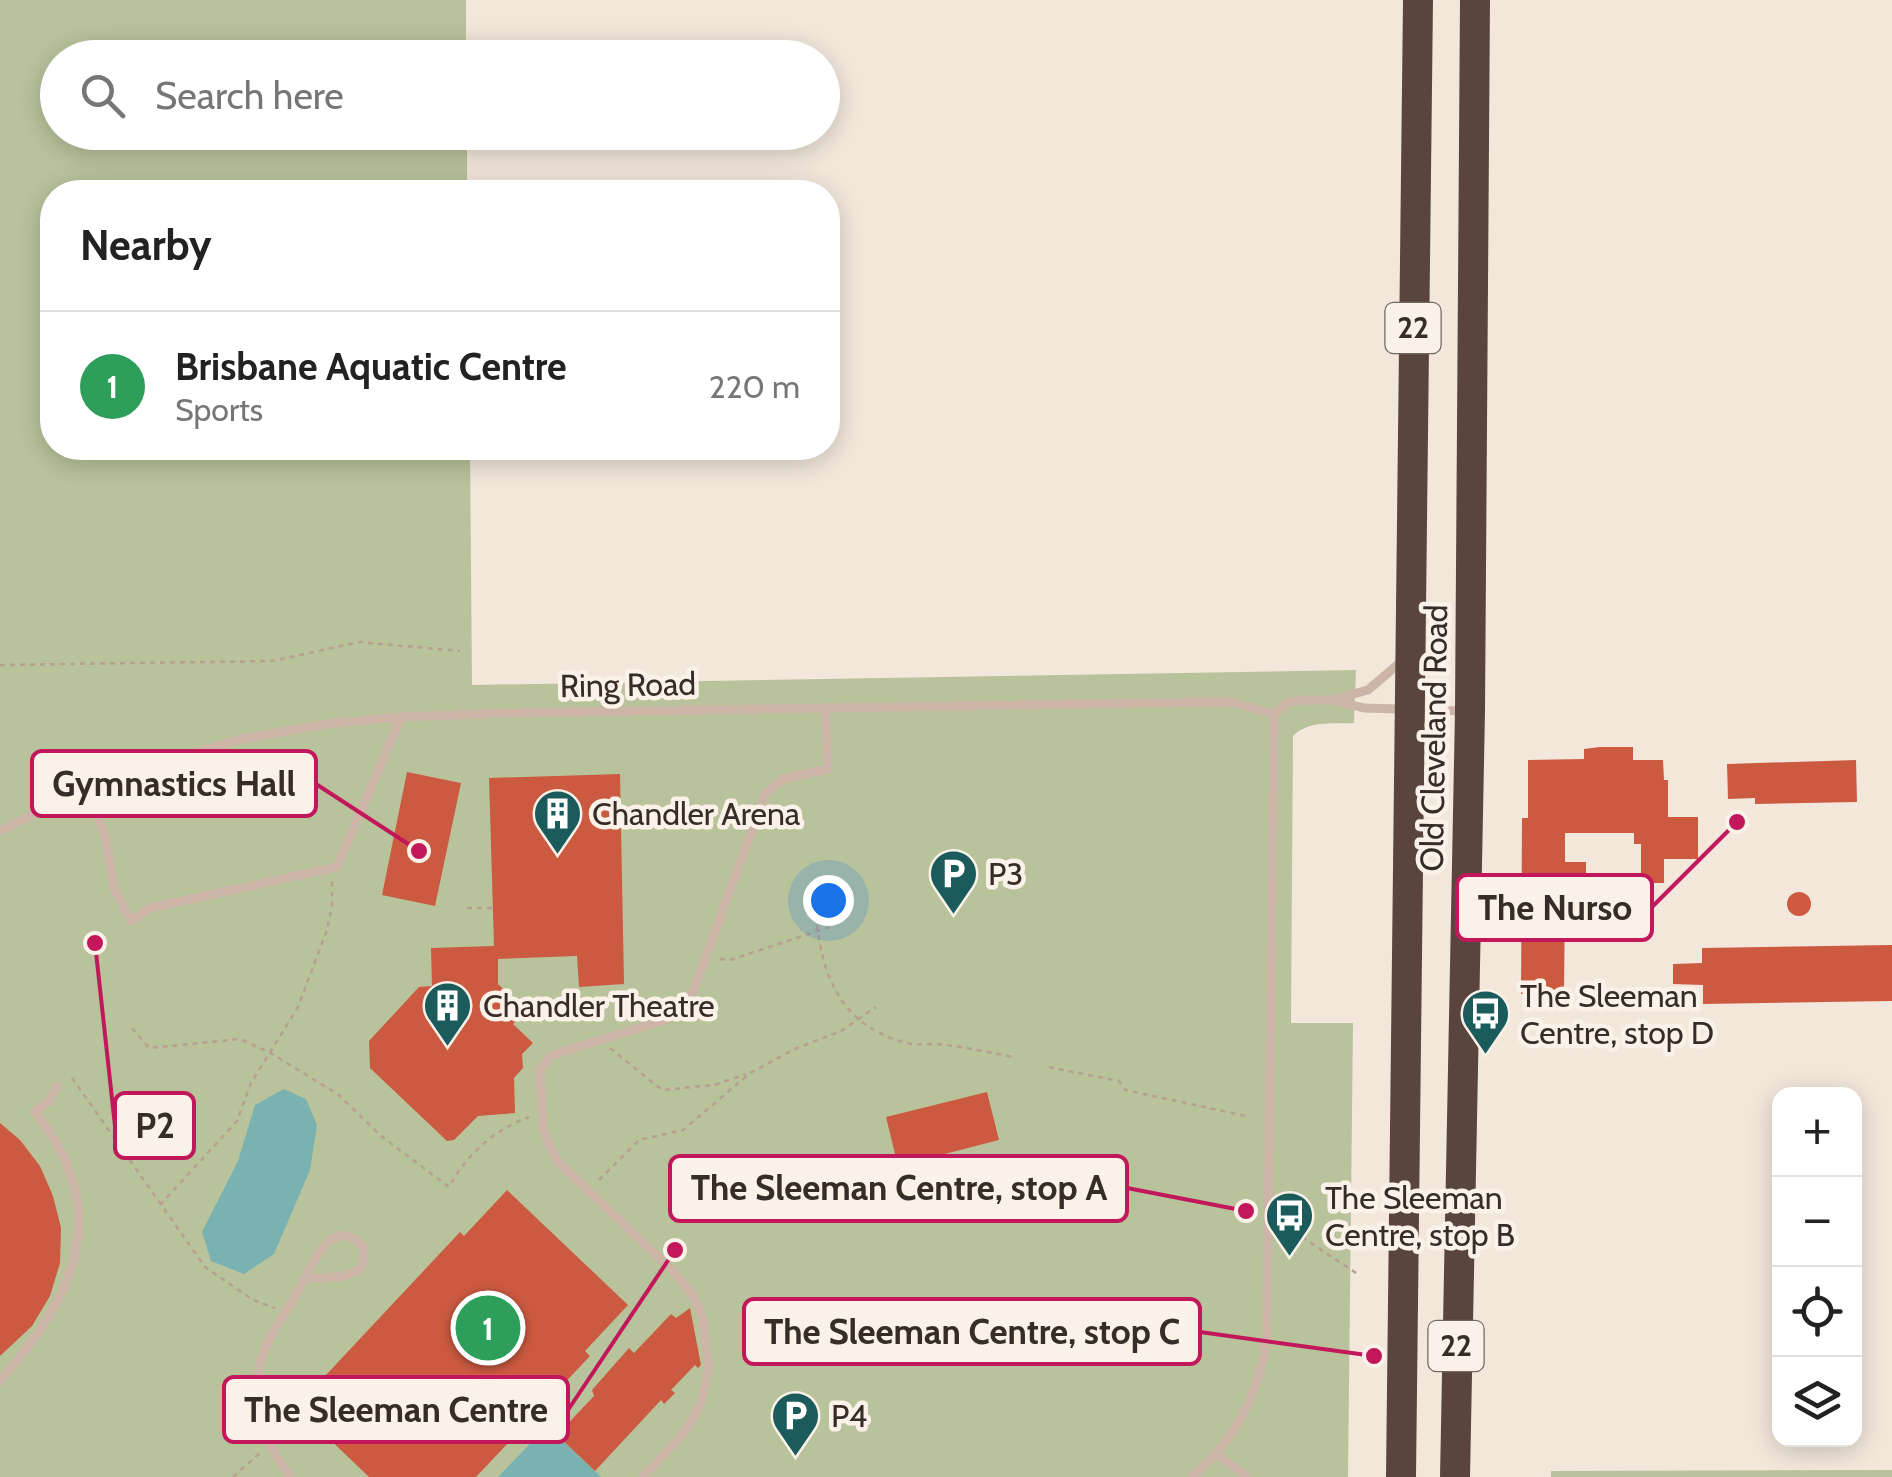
<!DOCTYPE html>
<html lang="en">
<head>
<meta charset="utf-8">
<style>
	body { margin:0; font-family:Cabin,sans-serif; background:#f6f6f6; color:#222 }
	.controls { position:absolute; right:30px; bottom:30px; display:grid; overflow:hidden; border-radius:20px; box-shadow:0 5px 25px #0003 }
	.controls button { width:90px; height:90px; display:grid; place-items:center; padding:0; border:0; border-bottom:2px solid #e0e0e0; background:#fff; color:#222; font:50px sans-serif }
	.you { position:absolute; left:828px; top:900px; width:35px; height:35px; margin:-25px; border:8px solid #fff; border-radius:50%; background:#1a73e8; box-shadow:0 0 0 15px #1a73e833 }
	.badge { display:grid; place-items:center; width:65px; height:65px; border-radius:50%; background:#db2777; color:#fff; font-size:32px; font-weight:700 }
	.pin { position:absolute; translate:-50% -50%; border:5px solid #fff; box-shadow:0 2px 10px #0006 }
	.list { margin:0; padding:0; list-style:none }
	h2 { display:flex; justify-content:space-between; align-items:center; height:130px; margin:0; padding:0 40px; font-size:42px }
	h2 small { font-size:32px; font-weight:400; color:#767676 }
	.list li { display:grid; grid-template-columns:65px 1fr auto; gap:30px; align-items:center; box-sizing:border-box; height:150px; padding:0 40px; border-top:2px solid #e0e0e0 }
	.list b { display:block; font-size:38px; white-space:nowrap }
	.list p { margin:0; font-size:32px; white-space:nowrap; color:#767676 }
	.list em { font-size:32px; font-style:normal; color:#767676 }
	.icon { flex:none; width:55px; height:55px; fill:none; stroke:currentColor; stroke-width:2; stroke-linecap:round; stroke-linejoin:round }
	.map { position:relative; flex:none; width:1892px; height:1477px; overflow:hidden }
	.search { position:absolute; background:#fff; box-shadow:0 5px 25px #0003; left:40px; top:40px; width:800px; height:110px; display:flex; align-items:center; gap:25px; box-sizing:border-box; padding:0 35px; border-radius:55px; color:#767676; font-size:38px }
	.panel { position:absolute; background:#fff; box-shadow:0 5px 25px #0003; left:40px; top:180px; width:800px; height:280px; border-radius:40px }
	.map>svg:first-child { display:block }
	.green { fill:#b8c39b }
	.water { fill:#79b2b1 }
	.building { fill:#cc5a41 }
	.lines { fill:none; stroke-linecap:round; stroke-linejoin:round }
	.path { stroke:#b89f91; stroke-width:2.5; stroke-dasharray:5 5; stroke-linecap:butt }
	.lane { stroke:#ccb5a7; stroke-width:9 }
	.highway { stroke:#59453e; stroke-width:30 }
	.labels { text-anchor:middle; stroke-width:9; stroke-linejoin:round; paint-order:stroke }
	.shield { fill:#faf1e8; stroke:#726762; stroke-width:2.5 }
	.shield-label { font-size:30px; font-weight:bold; fill:#382c28 }
	.street-label { font-size:32px; fill:#382c28; stroke:#faf1e8 }
	.poi-label { font-size:32px; fill:#382c28; stroke:#faf1e8; text-anchor:start }
	.leader { fill:none; stroke:#c2185b; stroke-width:4 }
	.callout-dot { fill:#c2185b; stroke:#faf1e8; stroke-width:4 }
	.callout { fill:#faf1e8; stroke:#c2185b; stroke-width:4 }
	.callout-label { font-size:35px; text-anchor:middle; font-weight:bold; fill:#382c28 }
</style>
</head>
<body>
<div class="map">
<svg width="1892" height="1477" viewBox="0 0 1892 1477">
	<rect width="100%" height="100%" fill="#f3e7dc"/>
	<g class="green">
		<path d="M0,0H466V57L58,58V132L467,133V192H52V448H470L472,685L1356,670L1354,723C1332,724 1309,720 1293,736L1291,1023H1353L1348,1477H0Z"/>
		<path d="M1892,1470V1477H1551V1471Z"/>
	</g>
	<g class="water">
		<path d="M284,1089L306,1099L317,1125L310,1170L274,1254L244,1274L211,1261L202,1232L238,1161L255,1105Z"/>
		<path d="M547,1426L601,1477H498Z"/>
	</g>
	<g class="building">
		<path d="M1600,747H1633V760H1663L1664,780H1668V817H1698V859H1664V883H1641V844H1634V833H1565V862H1586V887L1565,889L1564,994H1521L1522,818H1528V760L1584,759V749Z"/>
		<path d="M1856,760L1857,802L1755,804V798L1728,799L1727,764Z"/>
		<path d="M407,772L461,783L435,906L382,895Z"/>
		<path d="M620,774L624,984L579,987L577,956L498,959V984L526,1011L513,1024L533,1043L522,1054L523,1068L514,1078L515,1113L478,1116L454,1140L447,1141L370,1068L369,1041L419,987L432,986L431,948L494,946L489,778Z"/>
		<circle cx="1799" cy="904" r="12"/>
		<path d="M1892,945V1001L1703,1004V985L1673,984V964L1702,963V948Z"/>
		<path d="M987,1092L999,1140L898,1166L886,1117Z"/>
		<path d="M0,1123L20,1140L40,1166L53,1196L61,1228L60,1263L50,1296L32,1326L0,1356Z"/>
		<path d="M507,1190L628,1305L585,1351L590,1356L476,1477H369L296,1407L460,1232L464,1236Z"/>
		<path d="M690,1308L701,1365L698,1368L695,1365L671,1390L675,1393L664,1404L661,1400L595,1471L557,1435L594,1396L592,1390L629,1348L634,1353L671,1314L676,1318Z"/>
	</g>
	<g class="lines">
		<g class="path">
			<path d="M0,665L273,661L359,642L460,651"/>
			<path d="M814,885C817,956 828,1023 907,1043C920,1046 933,1043 946,1045C969,1048 992,1053 1014,1057"/>
			<path d="M467,908H493"/>
			<path d="M720,959L730,960L833,926"/>
			<path d="M132,1028L149,1048L240,1039L269,1052L339,1095L381,1136L449,1187C467,1154 494,1130 529,1117"/>
			<path d="M610,1048L662,1090L714,1085L746,1074"/>
			<path d="M1049,1067L1119,1081L1125,1090L1246,1116"/>
			<path d="M72,1078L205,1267L253,1300L275,1308"/>
			<path d="M599,1180L639,1140L683,1130L750,1073L795,1049L841,1031L876,1007"/>
			<path d="M160,1205L237,1121L251,1083L298,1007L327,930L332,906V880"/>
			<path d="M1292,1235L1305,1239L1356,1273"/>
			<path d="M233,1477L261,1452"/>
		</g>
		<g class="lane">
			<path d="M1335,699L1368,690L1402,661"/>
			<path d="M88,789L105,836L114,888L131,921L150,908L337,867L401,717"/>
			<path d="M0,831L60,801L162,762L242,739L327,724L401,717L513,713L1198,702H1230L1274,714"/>
			<path d="M0,1381C75,1295 115,1212 35,1112L50,1100L57,1086"/>
			<path d="M1217,1454L1247,1477"/>
			<path d="M291,1477C263,1443 248,1397 263,1354C271,1331 286,1313 297,1293C306,1277 316,1251 331,1240C343,1231 356,1237 364,1248L363,1264L359,1270L345,1276L304,1279"/>
			<path d="M643,1477L683,1434L701,1404L709,1367L702,1316L693,1295L673,1271L557,1161L543,1130L540,1069L552,1055L668,1019L689,1003L765,794L783,779L828,769L825,708"/>
			<path d="M1192,1477C1237,1438 1260,1392 1267,1334L1274,714L1289,702L1305,700H1332L1364,708L1464,711"/>
		</g>
		<g class="highway">
			<path d="M1401,1477L1418,0"/>
			<path d="M1455,1477L1470,711L1475,0"/>
		</g>
	</g>
	<defs>
		<symbol id="building-pin" viewBox="-11 -11 22 30"><path d="M0 17L-7.5 6A9.5 9.5 0 1 1 7.5 6Z" fill="#1b5b5c" stroke="#faf1e8"/><path d="M-4-6H4V6H1V3H-1V6H-4ZM-2.5-4.3h1.7v1.8h-1.7ZM.8-4.3h1.7v1.8H.8ZM-2.5-1h1.7V.8h-1.7ZM.8-1h1.7V.8H.8Z" fill="#fff"/></symbol>
		<symbol id="parking-pin" viewBox="-11 -11 22 30"><path d="M0 17L-7.5 6A9.5 9.5 0 1 1 7.5 6Z" fill="#1b5b5c" stroke="#faf1e8"/><path d="M-3.5-5.5H1a3.5 3.5 0 0 1 0 7H-1V5.5H-3.5ZM-1-3.4V-.6H.8a1.4 1.4 0 0 0 0-2.8Z" fill="#fff"/></symbol>
		<symbol id="bus-pin" viewBox="-11 -11 22 30"><path d="M0 17L-7.5 6A9.5 9.5 0 1 1 7.5 6Z" fill="#1b5b5c" stroke="#faf1e8"/><path d="M-5-6H5V4H4V6H2V4H-2V6H-4V4H-5ZM-3.5-4V0h7V-4ZM-3.5 1.2v1.5H-2V1.2ZM2 1.2v1.5H3.5V1.2Z" fill="#fff"/></symbol>
	</defs>
	<g fill-rule="evenodd">
		<use href="#building-pin" x="530" y="786" width="55" height="75"/>
		<use href="#parking-pin" x="926" y="846" width="55" height="75"/>
		<use href="#building-pin" x="420" y="978" width="55" height="75"/>
		<use href="#bus-pin" x="1458" y="986" width="55" height="75"/>
		<use href="#bus-pin" x="1262" y="1188" width="55" height="75"/>
		<use href="#parking-pin" x="768" y="1388" width="55" height="75"/>
	</g>
	<g class="labels">
		<g class="shield">
			<rect x="1385.5" y="303" width="55" height="50" rx="8"/>
			<rect x="1428.5" y="1321" width="55" height="50" rx="8"/>
		</g>
		<g class="shield-label">
			<text x="1413" y="338">22</text>
			<text x="1456" y="1356">22</text>
		</g>
		<g class="street-label">
			<text transform="translate(628 685) rotate(-1)" y="11">Ring Road</text>
			<text transform="translate(1434 738) rotate(-89)" y="11">Old Cleveland Road</text>
		</g>
		<g class="poi-label">
			<text x="592" y="825">Chandler Arena</text>
			<text x="988" y="885">P3</text>
			<text x="1520" y="1007">The Sleeman<tspan x="1520" dy="37">Centre, stop D</tspan></text>
			<text x="483" y="1017">Chandler Theatre</text>
			<text x="1325" y="1209">The Sleeman<tspan x="1325" dy="37">Centre, stop B</tspan></text>
			<text x="831" y="1427">P4</text>
		</g>
	</g>
	<path class="leader" d="M419 851L316 784M1737 822L1652 907M95 943L115 1126M1246 1211L1127 1188M1374 1356L1200 1332M675 1250L568 1410"/>
	<g class="callout-dot">
		<circle cx="419" cy="851" r="10"/>
		<circle cx="1737" cy="822" r="10"/>
		<circle cx="95" cy="943" r="10"/>
		<circle cx="1246" cy="1211" r="10"/>
		<circle cx="1374" cy="1356" r="10"/>
		<circle cx="675" cy="1250" r="10"/>
	</g>
	<g class="callout">
		<rect x="32" y="751" width="284" height="65" rx="10"/>
		<rect x="1457" y="875" width="195" height="65" rx="10"/>
		<rect x="115" y="1093" width="79" height="65" rx="10"/>
		<rect x="670" y="1156" width="457" height="65" rx="10"/>
		<rect x="744" y="1299" width="456" height="65" rx="10"/>
		<rect x="224" y="1377" width="344" height="65" rx="10"/>
	</g>
	<g class="callout-label">
		<text x="174" y="796">Gymnastics Hall</text>
		<text x="1555" y="920">The Nurso</text>
		<text x="155" y="1138">P2</text>
		<text x="899" y="1200">The Sleeman Centre, stop A</text>
		<text x="972" y="1344">The Sleeman Centre, stop C</text>
		<text x="396" y="1422">The Sleeman Centre</text>
	</g>
</svg>
<div class="controls">
<button>+</button>
<button>−</button>
<button><svg class="icon" aria-label="locate" viewBox="0 0 24 24"><circle cx="12" cy="12" r="6"/><path d="M12 2v4M12 18v4M2 12h4M18 12h4"/></svg></button>
<button><svg class="icon" aria-label="layers" viewBox="0 0 24 24"><path d="M12 4l9 5-9 5-9-5zM3 14l9 5 9-5"/></svg></button>
</div>
<div class="you"></div>
<div class="pin badge" style="left:488px;top:1328px;background:#2e9e5b">1</div>
<div class="search"><svg class="icon" aria-label="search" viewBox="0 0 24 24"><circle cx="10" cy="10" r="6"/><path d="M15 15l6 6"/></svg>Search here</div>
<section class="panel">
<h2>Nearby<small></small></h2>
<ul class="list">
<li><span class="badge" style="background:#2e9e5b">1</span><div><b>Brisbane Aquatic Centre</b><p>Sports</p></div><em>220 m</em></li>
</ul>
</section>
</div>
</body>
</html>
